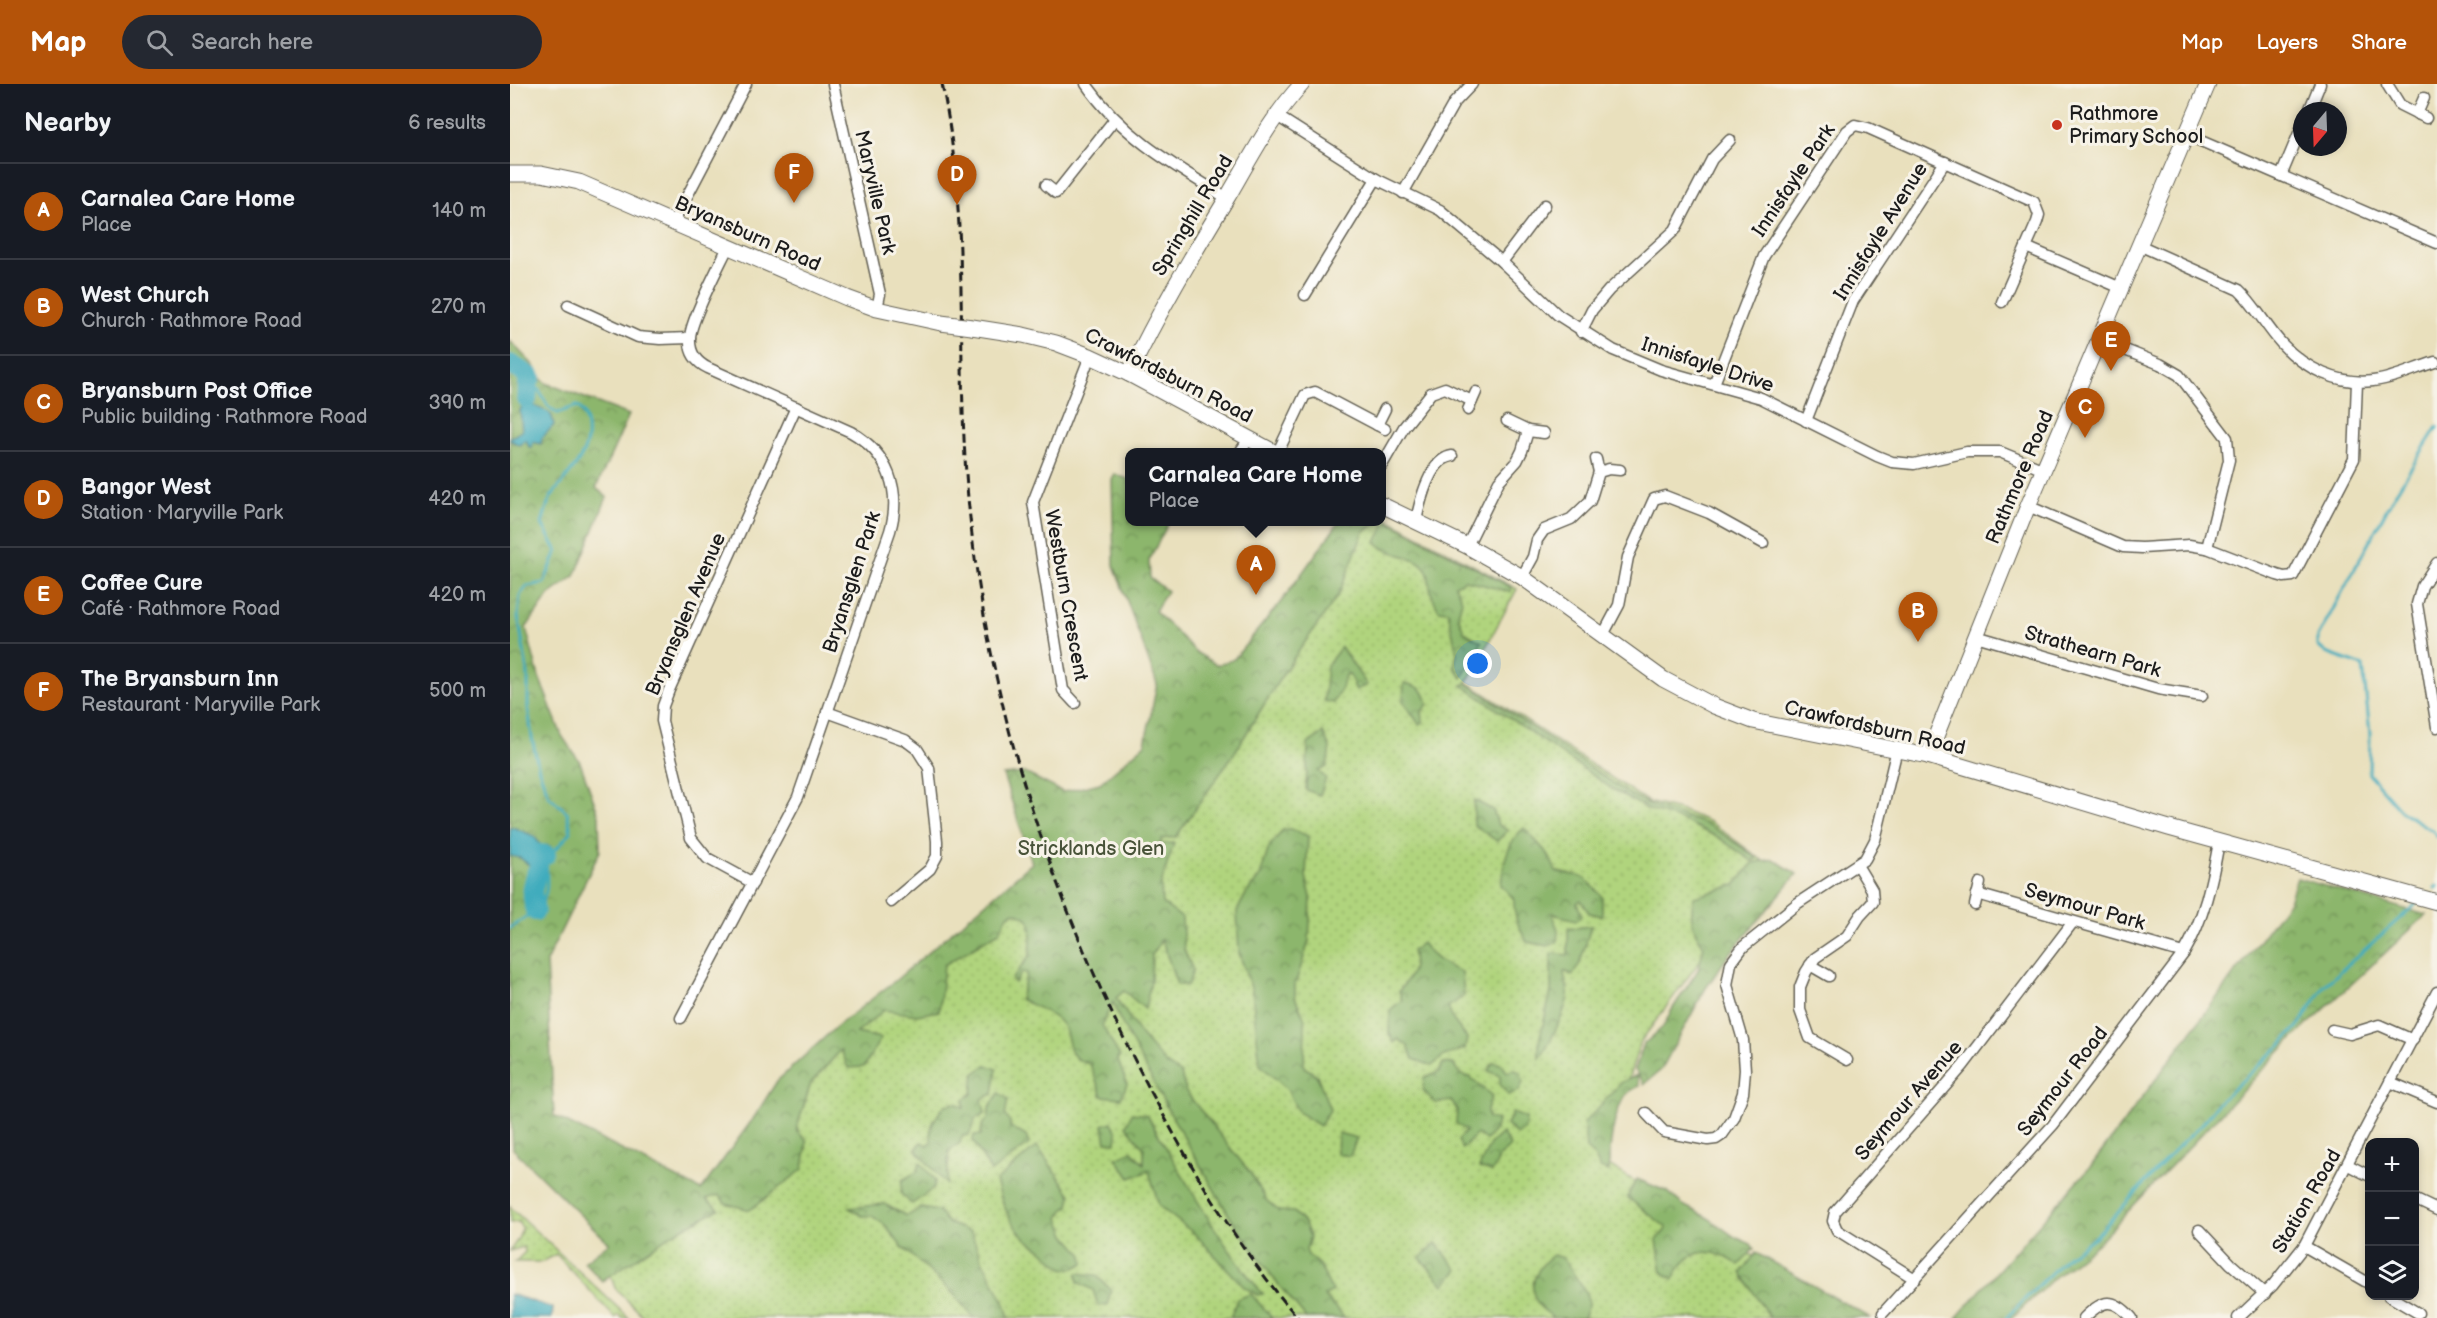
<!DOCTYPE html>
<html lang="en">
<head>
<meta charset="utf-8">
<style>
	body { margin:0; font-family:"Balsamiq Sans",sans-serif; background:#242831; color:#f1f3f6 }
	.controls { position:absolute; right:18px; bottom:18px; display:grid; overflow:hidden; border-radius:12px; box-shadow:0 3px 9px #0003 }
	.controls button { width:54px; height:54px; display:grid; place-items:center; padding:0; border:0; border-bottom:2px solid #363941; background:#171b24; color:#f1f3f6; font:30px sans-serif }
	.compass { position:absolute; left:1783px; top:18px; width:54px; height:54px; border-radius:50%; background:#171b24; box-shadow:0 3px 9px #0003; rotate:199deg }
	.you { position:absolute; left:968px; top:580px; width:21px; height:21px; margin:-15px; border:4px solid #fff; border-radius:50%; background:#1a73e8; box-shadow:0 0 0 9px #1a73e833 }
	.badge { display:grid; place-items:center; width:39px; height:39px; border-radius:50%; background:#b45309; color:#fff; font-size:20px; font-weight:700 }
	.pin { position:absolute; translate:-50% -50px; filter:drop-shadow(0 2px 3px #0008) }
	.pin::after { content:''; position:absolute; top:32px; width:21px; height:18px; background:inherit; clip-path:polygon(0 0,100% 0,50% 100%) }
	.popup { position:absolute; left:615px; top:364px; width:261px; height:78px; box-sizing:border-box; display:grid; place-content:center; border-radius:12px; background:#171b24; filter:drop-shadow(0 2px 4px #0005); font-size:20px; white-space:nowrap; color:#9ea1a6 }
	.popup b { font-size:22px; color:#f1f3f6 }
	.popup::after { content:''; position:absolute; left:50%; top:100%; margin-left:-12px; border:12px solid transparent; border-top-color:#171b24 }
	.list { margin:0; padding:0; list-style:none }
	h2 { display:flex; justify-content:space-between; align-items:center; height:78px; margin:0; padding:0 24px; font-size:26px }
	h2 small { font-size:20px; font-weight:400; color:#9ea1a6 }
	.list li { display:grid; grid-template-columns:39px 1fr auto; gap:18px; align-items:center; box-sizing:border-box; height:96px; padding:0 24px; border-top:2px solid #363941 }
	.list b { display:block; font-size:22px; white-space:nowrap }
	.list p { margin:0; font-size:20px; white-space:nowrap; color:#9ea1a6 }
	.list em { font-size:20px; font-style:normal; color:#9ea1a6 }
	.icon { flex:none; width:33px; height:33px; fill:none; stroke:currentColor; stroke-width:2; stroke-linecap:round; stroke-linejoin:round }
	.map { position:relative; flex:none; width:1927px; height:1234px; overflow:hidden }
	header { display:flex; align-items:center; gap:36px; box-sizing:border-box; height:84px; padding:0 30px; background:#b45309; color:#fff }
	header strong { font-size:28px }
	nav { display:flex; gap:33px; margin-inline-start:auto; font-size:21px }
	.search { width:420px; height:54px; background:#242831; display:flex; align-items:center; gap:15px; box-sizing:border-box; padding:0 21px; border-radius:33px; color:#9ea1a6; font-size:22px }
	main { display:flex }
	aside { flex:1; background:#171b24 }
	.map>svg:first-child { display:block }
	.grass { fill:url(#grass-dots); stroke:#66784c; stroke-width:1.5 }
	.forest { fill:url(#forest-crowns); stroke:#546944; stroke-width:1.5 }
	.water { fill:#3facbd; stroke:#2e646c; stroke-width:1.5 }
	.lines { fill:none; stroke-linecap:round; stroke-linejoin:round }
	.stream { stroke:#3facbd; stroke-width:3 }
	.river { stroke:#3facbd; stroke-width:20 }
	.street-casing { stroke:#646154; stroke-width:13 }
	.secondary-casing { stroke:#646154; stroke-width:17 }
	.street { stroke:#fff; stroke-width:10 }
	.secondary { stroke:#fff; stroke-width:15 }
	.rail { stroke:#1c1c1c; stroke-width:3; stroke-dasharray:9 4.5; stroke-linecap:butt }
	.secondary-bridge-casing { stroke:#646154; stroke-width:17; stroke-linecap:butt }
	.secondary-bridge { stroke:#fff; stroke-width:15 }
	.poi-dot { fill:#c8321e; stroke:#f7f3e8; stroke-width:2 }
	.labels { text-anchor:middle; stroke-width:6; stroke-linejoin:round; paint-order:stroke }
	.poi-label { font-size:20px; fill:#1c1c1c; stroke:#f7f3e8; text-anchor:start }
	.street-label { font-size:20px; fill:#1c1c1c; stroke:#f7f3e8 }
	.park-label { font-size:20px; fill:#485339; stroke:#f7f3e8 }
</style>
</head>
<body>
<header>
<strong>Map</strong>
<div class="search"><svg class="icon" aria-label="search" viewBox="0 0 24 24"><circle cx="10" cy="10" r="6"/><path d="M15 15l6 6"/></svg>Search here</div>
<nav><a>Map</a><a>Layers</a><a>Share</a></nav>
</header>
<main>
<aside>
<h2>Nearby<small>6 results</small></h2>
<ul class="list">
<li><span class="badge">A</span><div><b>Carnalea Care Home</b><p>Place</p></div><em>140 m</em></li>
<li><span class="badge">B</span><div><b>West Church</b><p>Church · Rathmore Road</p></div><em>270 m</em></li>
<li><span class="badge">C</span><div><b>Bryansburn Post Office</b><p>Public building · Rathmore Road</p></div><em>390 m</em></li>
<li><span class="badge">D</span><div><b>Bangor West</b><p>Station · Maryville Park</p></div><em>420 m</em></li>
<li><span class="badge">E</span><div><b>Coffee Cure</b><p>Café · Rathmore Road</p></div><em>420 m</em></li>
<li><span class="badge">F</span><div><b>The Bryansburn Inn</b><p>Restaurant · Maryville Park</p></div><em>500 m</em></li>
</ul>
</aside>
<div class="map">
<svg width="1927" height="1234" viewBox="0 0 1927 1234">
	<defs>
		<pattern id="grass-dots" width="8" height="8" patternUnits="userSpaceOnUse" patternTransform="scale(1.5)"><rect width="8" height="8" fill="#b0d47d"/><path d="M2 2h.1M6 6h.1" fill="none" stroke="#97b56b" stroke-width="1.8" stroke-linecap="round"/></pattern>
		<pattern id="forest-crowns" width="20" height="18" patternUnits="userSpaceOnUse" patternTransform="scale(1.5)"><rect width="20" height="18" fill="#8cb66c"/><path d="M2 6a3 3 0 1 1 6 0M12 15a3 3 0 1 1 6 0" fill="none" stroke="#729358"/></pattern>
	</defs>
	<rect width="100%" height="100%" fill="#f7f3e8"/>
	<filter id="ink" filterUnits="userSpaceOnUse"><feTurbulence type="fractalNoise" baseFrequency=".0167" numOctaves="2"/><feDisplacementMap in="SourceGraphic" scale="12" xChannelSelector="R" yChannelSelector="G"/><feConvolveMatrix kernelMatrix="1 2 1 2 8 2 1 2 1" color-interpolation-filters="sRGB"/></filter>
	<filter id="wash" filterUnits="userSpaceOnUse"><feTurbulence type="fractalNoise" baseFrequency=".008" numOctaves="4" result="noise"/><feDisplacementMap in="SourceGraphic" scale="24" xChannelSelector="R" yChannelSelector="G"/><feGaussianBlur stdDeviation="1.35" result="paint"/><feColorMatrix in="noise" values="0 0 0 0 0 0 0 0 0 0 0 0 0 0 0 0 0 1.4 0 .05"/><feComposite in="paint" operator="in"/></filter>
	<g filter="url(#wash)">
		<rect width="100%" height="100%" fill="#e9e0bd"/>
		<g class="grass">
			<path d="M872,432L1007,505L957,598L1138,718L1173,727L1200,738L1260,782L1131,957L1091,1076L1341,1234H135L105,1204L100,1190L191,1106L310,973L492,820L517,834L546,884L840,438H872Z"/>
			<path d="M0,1123L119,1234H112L109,1231L105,1234L46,1170L33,1178H5L15,1168L14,1163L0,1167L8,1155L12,1144L8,1138L0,1139Z"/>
		</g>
		<g class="forest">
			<path d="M0,257L24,282L28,292L36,299L119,331L86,404L97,413L65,492L39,511L16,544L29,593L52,652L70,678L89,732L90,767L36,878L44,1032L191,1106L245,1032L267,997L326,943L386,896L522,779L493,691L515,689L553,708L590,699L635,660L647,600L604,481L602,396L605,390L620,396V438H659L639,476L640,494L657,507L645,527L687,569L707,581L724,575L774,514L829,438H871L854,447L829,510L774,588L725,668L666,753L652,755L650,760L664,759L651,800L652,819L672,834L674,866L683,886L678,901H667L652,856L642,871L641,897L635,925L614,907L606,914L630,950L656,980L671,990L676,1008L741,1090L757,1117L769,1127L784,1128L795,1140L800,1153L796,1166L798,1171L810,1182L822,1207L814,1212L835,1234H796L767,1199L720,1133L657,1024L609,934L603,918L592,941L610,973L607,974L617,1000L611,1014L592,1012L580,980C550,974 565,950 548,936C541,929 519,920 510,915L517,889L512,888L505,899L502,895L520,871L521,855L520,839L517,834L506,828L498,831L489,848L434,881L429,927L407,931L374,926L347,949L371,954L354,983L338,984L331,966L301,999L287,1043L288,1048L297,1057L293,1085L240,1126L215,1119L209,1111L196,1115L209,1125L164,1149L92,1197L74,1178L99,1159L3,1065L0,1016Z"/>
			<path d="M877,437L1001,503L1000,508L955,496L945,501L952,516L948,531L954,548L972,558L952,594L944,582L947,570L938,527L929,526C925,519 921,512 920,503C918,497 920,490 916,485C904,468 879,474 866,458Z"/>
			<path d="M831,563L857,601L846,606L839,590L835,591L832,604L823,619L814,617L817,581Z"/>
			<path d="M894,599C909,602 914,604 918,620L912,627L913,638L909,640L893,617Z"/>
			<path d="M956,599L1121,711L1141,721L1199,741L1247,774L1242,777L1209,754L1171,736L1137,725L1104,706L952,601Z"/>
			<path d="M813,649L820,663L817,683L808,687L816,694L810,711L796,706L798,660Z"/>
			<path d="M964,716L983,726L988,741L998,746L987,757L964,741Z"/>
			<path d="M1014,744L1038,770L1046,787C1053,790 1058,790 1065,791C1076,792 1085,805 1092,813V832L1079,829L1071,816L1067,819L1072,832L1067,836L1042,830L1048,846L1047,858L1038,862L1017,858C1009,844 1003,831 1004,815L991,801C993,780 997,758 1014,744Z"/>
			<path d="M774,745H781L798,752L796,792L801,813L799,857L785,901V913L795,936L794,983L807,991L820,1026L810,1042L788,1028L777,1005L750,981L742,906L729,869L727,827L736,810L750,792L759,763Z"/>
			<path d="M1263,775L1287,790L1218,872L1196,904L1151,986L1134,1000L1125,986L1134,960L1153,943L1163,924L1188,886L1194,862C1182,845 1179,834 1184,813L1225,801L1243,779Z"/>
			<path d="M1787,794L1916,831L1780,957L1586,1161L1545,1193L1502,1234H1446L1581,1082L1779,817Z"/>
			<path d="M1081,842L1070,879L1063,891L1054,887C1054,895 1058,902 1058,910C1058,922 1037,967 1029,975V957L1041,908V869L1058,871V845Z"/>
			<path d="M912,859C923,874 935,882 952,888L954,912L938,923L943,936L957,954L955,965L934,972L922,982L903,975L898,962L888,955L884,959L879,949L880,926L892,916L889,907C900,893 907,884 902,867Z"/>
			<path d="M983,978L991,980L998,989L1003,985L1011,989L1013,998L1009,1007L998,1011L990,1000V992L978,987Z"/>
			<path d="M933,979L943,980L951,991L960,993L982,1012L977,1026L978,1034L987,1036L985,1045L976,1056L967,1050L952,1065L948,1056L956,1047L946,1039L947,1027L942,1017L925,1019L913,1006L914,993L929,988Z"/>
			<path d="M476,981L487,985L483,1010L472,1015L475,1029L466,1034L459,1051L452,1052L450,1059L439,1067L437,1101L406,1066L411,1058L418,1061L422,1057C417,1043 426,1033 435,1021L446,1019L454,1024V1015L462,1010L464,990Z"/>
			<path d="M1127,991L1129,1002C1124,1005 1117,1008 1114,1013C1103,1033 1099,1064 1099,1087L1090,1084L1084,1072L1076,1065L1074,1039L1112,998Z"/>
			<path d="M489,1009L498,1015L495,1032L500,1037V1043L516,1052L519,1060L481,1088L463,1057L464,1051H471L472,1041L479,1033V1024Z"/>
			<path d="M622,1029L637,1031C673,1092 707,1156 753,1210L747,1211L734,1203L686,1151L649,1122L639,1087L620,1094L606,1074L622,1067L634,1080V1064L616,1042Z"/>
			<path d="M1002,1029L1016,1034L1015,1045L1007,1051L997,1041Z"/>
			<path d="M602,1038L607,1049L606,1059L596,1058L593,1041Z"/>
			<path d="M828,1049L847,1054L840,1072L827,1070Z"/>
			<path d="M992,1049L1000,1062L990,1072L982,1088L969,1084L980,1060Z"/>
			<path d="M527,1062L561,1111L559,1122L553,1126L549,1134L556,1151L573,1171L574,1179C552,1193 548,1180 532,1166C527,1162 521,1159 516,1155C499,1140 492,1118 486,1097Z"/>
			<path d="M410,1078L425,1096L424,1104L402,1120L391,1110L392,1096L407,1088Z"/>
			<path d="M1127,1095L1158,1108L1173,1121L1198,1134L1225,1153L1241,1160L1244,1165L1229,1181C1202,1162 1179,1162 1163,1195L1152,1188L1147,1156L1157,1144L1117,1113Z"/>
			<path d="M374,1120L397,1132L411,1124L428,1127L438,1139L461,1148L471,1174L495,1220L499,1234H464L439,1205L391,1162L376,1142L362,1132H352L339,1124Z"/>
			<path d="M926,1159L948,1186L934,1201L910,1174Z"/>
			<path d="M1246,1169L1357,1232L1360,1234H1260L1231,1189Z"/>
			<path d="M1043,1171L1053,1174L1075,1207L1079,1219L1073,1234H1043C1039,1229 1032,1226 1029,1221C1015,1203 1028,1182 1043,1171Z"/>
			<path d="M567,1189L586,1191L601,1206L597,1222L588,1221L583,1206L568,1198Z"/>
			<path d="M741,1210L762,1234H720L727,1215Z"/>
		</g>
		<g class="water">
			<path d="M17,315C20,317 22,320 25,322C36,329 41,323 44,341L32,354L31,360L23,358L22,364L19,363L16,356L9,361L0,356L1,353L12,347L10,326Z"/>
			<path d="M3,743L24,752L30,760L27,787L10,774L0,772V745Z"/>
			<path d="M0,1210L43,1224L42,1234H0Z"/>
		</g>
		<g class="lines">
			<g class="stream">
				<path d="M1927,343L1885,410L1808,553V562L1816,569L1853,582L1860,650L1859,690L1891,727L1923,747L1927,753"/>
				<path d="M1925,804L1927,802"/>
				<path d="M0,844C40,816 38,818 36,771L47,764L61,748L57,728L39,712L29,686L22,654L18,624V591L8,532L10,511L17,502L34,499L47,467L32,440C34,432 37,420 41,413C57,390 84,370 76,338C74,330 73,326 67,322L47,329L38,322L21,293"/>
				<path d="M1496,1234L1559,1171L1585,1153L1664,1067L1693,1039L1708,1019L1773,959L1790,940L1814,902L1907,819"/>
			</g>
			<g class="river">
				<path d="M0,280L21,293L18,300L17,315"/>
				<path d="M29,770L36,771"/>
				<path d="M25,827L22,807L27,787"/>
			</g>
		</g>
	</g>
	<g filter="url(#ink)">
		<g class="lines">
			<defs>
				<g id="street">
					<path d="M323,0L370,210L367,225"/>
					<path d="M576,0C613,53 663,81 717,114"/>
					<path d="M1877,0L1890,21L1916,34"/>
					<path d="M1799,27L1810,0"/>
					<path d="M1907,30L1914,14"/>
					<path d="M767,32L866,95L930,126L992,178L1048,231L1103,266L1151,286L1251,314L1367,372L1382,378L1404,380L1457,368H1490L1534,386"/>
					<path d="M1677,51L1927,159"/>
					<path d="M1771,92L1792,42"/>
					<path d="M536,101L546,109L604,36"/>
					<path d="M893,109L944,19L962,0"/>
					<path d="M163,139L236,0"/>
					<path d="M1629,161L1729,206C1746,222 1756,243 1772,260C1795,285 1829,301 1863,297C1884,295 1905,284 1925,278"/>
					<path d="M1516,163L1611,204"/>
					<path d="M992,178L1035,121"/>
					<path d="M795,211L866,95"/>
					<path d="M58,221L128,253L150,255L180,254"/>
					<path d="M1071,248L1082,226L1099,206L1165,146L1202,75L1220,56"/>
					<path d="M1590,256L1650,280L1669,291L1717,354L1719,376L1697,464"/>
					<path d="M1204,300L1254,172L1337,47L1345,41L1358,44L1524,118L1529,131L1527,138L1492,218"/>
					<path d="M958,326L966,308"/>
					<path d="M997,337L1018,347L1034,349"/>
					<path d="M1296,337L1343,217L1435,78"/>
					<path d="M867,341L875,325"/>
					<path d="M730,368L739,355"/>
					<path d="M768,368L795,311L805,308L875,345"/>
					<path d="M1086,375L1089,388"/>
					<path d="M872,381L894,343L921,309L935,304L962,317"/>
					<path d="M1518,422L1613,463L1632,464L1679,461L1697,464L1767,491L1774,493L1783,492L1844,375L1847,298"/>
					<path d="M906,437C910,417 920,375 942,372"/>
					<path d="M957,462L989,397L1007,377L1012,367L1018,347"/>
					<path d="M1927,479L1912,502L1907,520L1927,643"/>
					<path d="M1012,493L1023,473L1027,456L1034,446L1061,435L1080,417L1089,388L1099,385L1110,386"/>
					<path d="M1093,551L1109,521L1118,473L1144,415L1155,412L1199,429L1253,459"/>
					<path d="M1466,552L1648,605L1692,612"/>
					<path d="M565,619L553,606L523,418L580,272"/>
					<path d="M317,628L395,656L407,665L419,684L427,757V772L420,785L381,818"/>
					<path d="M243,799L197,774L181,754L152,637L153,622L159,606L286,323"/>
					<path d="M1467,810L1674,869"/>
					<path d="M1465,821L1470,799"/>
					<path d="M1300,881L1319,892"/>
					<path d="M171,934L288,713L380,447C392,407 378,369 341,348L198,284C186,278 179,268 180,254C180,237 209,182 218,163"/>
					<path d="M1822,946L1840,950L1869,941L1903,956"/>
					<path d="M1337,976L1300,954L1290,926V903L1296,888L1305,874L1337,852L1350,832L1363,818L1362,806L1347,781"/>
					<path d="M1880,998L1927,1018"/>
					<path d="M1136,1029L1154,1048L1198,1056L1206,1055L1212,1051L1224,1034L1233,1009L1235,986L1233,956L1217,901L1221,879L1233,863L1288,819L1355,775L1365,756L1387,665"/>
					<path d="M1838,1081L1860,1092"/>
					<path d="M1904,1115L1927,1126"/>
					<path d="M1689,1146L1721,1180L1755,1210"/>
					<path d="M1794,1162L1860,1200"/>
					<path d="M1405,1195L1327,1146L1323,1137L1325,1128L1453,982L1563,838"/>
					<path d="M1879,1212L1908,1229"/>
					<path d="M1373,1229L1543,1041L1674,869C1694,835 1702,797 1709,758"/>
					<path d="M1574,1234C1593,1215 1603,1213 1622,1234"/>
					<path d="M1728,1234L1763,1201L1794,1162L1927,908"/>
				</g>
				<g id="secondary">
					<path d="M0,90H31L69,98L337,214L367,225L431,239"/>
					<path d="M462,243L513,251L546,259L580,272L619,290L764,368"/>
					<path d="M619,290C648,229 682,172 717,114C740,75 761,33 792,0"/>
					<path d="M872,421L957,462L1012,493L1153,595L1204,622L1243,637L1418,672L1659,744L1927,818"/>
					<path d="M1418,672L1518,422L1698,0"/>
				</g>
			</defs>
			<use href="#street" class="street-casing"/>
			<use href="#secondary" class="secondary-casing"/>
			<use href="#street" class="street"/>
			<use href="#secondary" class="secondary"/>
			<path class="rail" d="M432,0C461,139 445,274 458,414C478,627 546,831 647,1019C687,1094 732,1169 788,1234"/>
			<defs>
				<path id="secondary-bridge" d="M431,239L462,243"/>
			</defs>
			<use href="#secondary-bridge" class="secondary-bridge-casing"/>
			<use href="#secondary-bridge" class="secondary-bridge"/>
		</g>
	</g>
	<circle class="poi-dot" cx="1547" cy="41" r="6"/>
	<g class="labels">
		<g class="poi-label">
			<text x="1559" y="36">Rathmore<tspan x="1559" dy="23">Primary School</tspan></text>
		</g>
		<g class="street-label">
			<text transform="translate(1283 96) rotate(-56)" y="7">Innisfayle Park</text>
			<text transform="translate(366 108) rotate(77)" y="7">Maryville Park</text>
			<text transform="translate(682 131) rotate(-59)" y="7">Springhill Road</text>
			<text transform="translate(1370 147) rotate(-58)" y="7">Innisfayle Avenue</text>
			<text transform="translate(238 149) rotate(24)" y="7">Bryansburn Road</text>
			<text transform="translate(1198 280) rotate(18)" y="7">Innisfayle Drive</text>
			<text transform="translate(659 291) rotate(27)" y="7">Crawfordsburn Road</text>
			<text transform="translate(1509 393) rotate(-67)" y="7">Rathmore Road</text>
			<text transform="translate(341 498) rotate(-72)" y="7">Bryansglen Park</text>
			<text transform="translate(557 511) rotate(80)" y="7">Westburn Crescent</text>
			<text transform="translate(175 530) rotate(-67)" y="7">Bryansglen Avenue</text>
			<text transform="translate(1583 567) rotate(16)" y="7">Strathearn Park</text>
			<text transform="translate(1365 643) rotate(13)" y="7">Crawfordsburn Road</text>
			<text transform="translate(1575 822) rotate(16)" y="7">Seymour Park</text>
			<text transform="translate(1552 997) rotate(-52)" y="7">Seymour Road</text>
			<text transform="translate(1398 1016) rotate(-49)" y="7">Seymour Avenue</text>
			<text transform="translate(1796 1117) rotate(-60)" y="7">Station Road</text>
		</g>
		<g class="park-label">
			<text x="581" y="771">Stricklands Glen</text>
		</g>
	</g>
</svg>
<div class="controls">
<button>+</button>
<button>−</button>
<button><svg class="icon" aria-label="layers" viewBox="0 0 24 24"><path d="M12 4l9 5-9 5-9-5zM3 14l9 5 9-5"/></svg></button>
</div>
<svg class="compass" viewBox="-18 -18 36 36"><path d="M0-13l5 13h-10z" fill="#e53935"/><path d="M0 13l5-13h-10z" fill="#9ea1a6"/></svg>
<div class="you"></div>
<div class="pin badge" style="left:746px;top:511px">A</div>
<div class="popup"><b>Carnalea Care Home</b>Place</div>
<div class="pin badge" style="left:1408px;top:558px">B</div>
<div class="pin badge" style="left:1575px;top:354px">C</div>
<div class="pin badge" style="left:447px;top:121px">D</div>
<div class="pin badge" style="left:1601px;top:287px">E</div>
<div class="pin badge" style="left:284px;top:119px">F</div>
</div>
</main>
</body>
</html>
